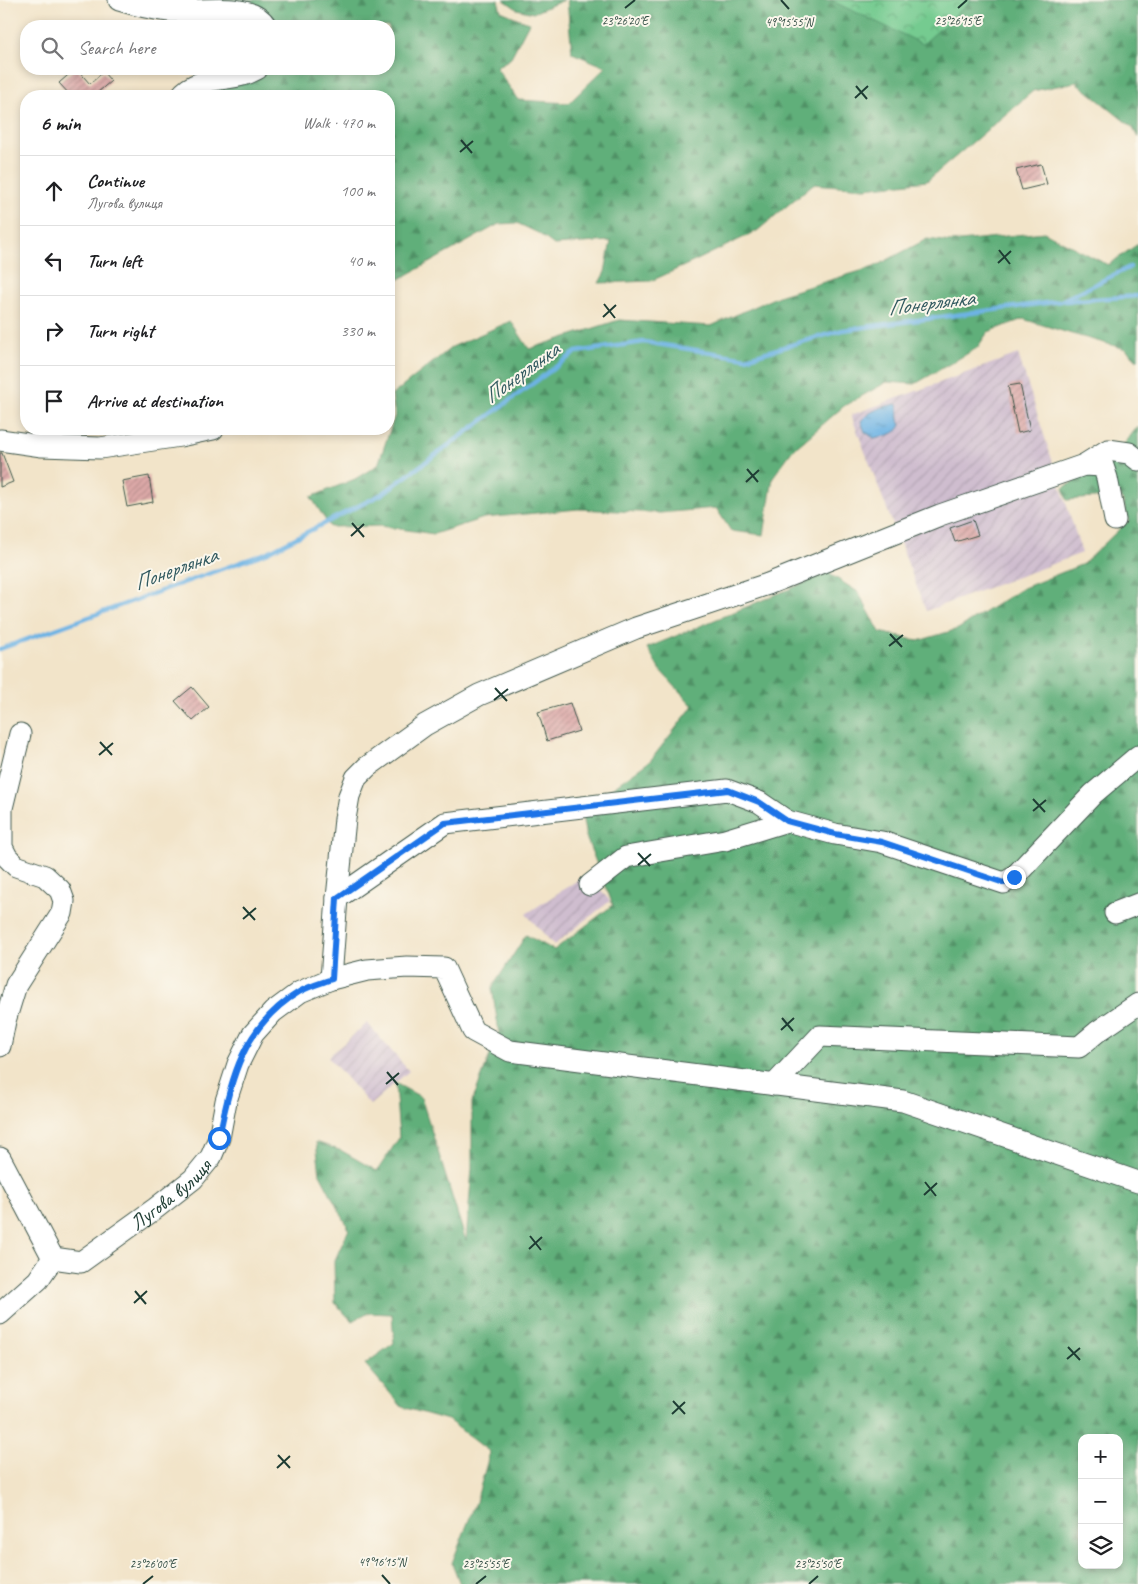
<!DOCTYPE html>
<html lang="en">
<head>
<meta charset="utf-8">
<style>
	body { margin:0; font-family:Caveat,sans-serif; background:#f2f2f2; color:#202124 }
	.controls { position:absolute; right:15px; bottom:15px; display:grid; overflow:hidden; border-radius:10px; box-shadow:0 2px 8px #0003 }
	.controls button { width:45px; height:45px; display:grid; place-items:center; padding:0; border:0; border-bottom:1px solid #e0e0e0; background:#fff; color:#202124; font:25px sans-serif }
	.stop { position:absolute; width:15px; height:15px; margin:-11px; border:4px solid #1a73e8; border-radius:50%; background:#fff }
	.stop.end { background:#1a73e8; border-color:#fff; box-shadow:0 1px 5px #0008 }
	.list { margin:0; padding:0; list-style:none }
	h2 { display:flex; justify-content:space-between; align-items:center; height:65px; margin:0; padding:0 20px; font-size:21px }
	h2 small { font-size:16px; font-weight:400; color:#757577 }
	.list li { display:grid; grid-template-columns:32px 1fr auto; gap:15px; align-items:center; box-sizing:border-box; height:70px; padding:0 20px; border-top:1px solid #e0e0e0 }
	.list b { display:block; font-size:19px; white-space:nowrap }
	.list p { margin:0; font-size:16px; white-space:nowrap; color:#757577 }
	.list em { font-size:16px; font-style:normal; color:#757577 }
	.icon { flex:none; width:28px; height:28px; fill:none; stroke:currentColor; stroke-width:2; stroke-linecap:round; stroke-linejoin:round }
	.map { position:relative; flex:none; width:1138px; height:1584px; overflow:hidden }
	.search { position:absolute; background:#fff; box-shadow:0 2px 8px #0003; left:20px; top:20px; width:375px; height:55px; display:flex; align-items:center; gap:12px; box-sizing:border-box; padding:0 18px; border-radius:20px; color:#757577; font-size:19px }
	.panel { position:absolute; background:#fff; box-shadow:0 2px 8px #0003; left:20px; top:90px; width:375px; height:345px; border-radius:20px }
	.map>svg:first-child { display:block }
	.industrial { fill:url(#industrial-furrows) }
	.forest { fill:url(#forest-firs); stroke:#407657; fill-rule:evenodd }
	.park { fill:url(#park-crowns); stroke:#4a8462 }
	.water { fill:url(#water-ripples); stroke:#46788c }
	.lines { fill:none; stroke-linecap:round; stroke-linejoin:round }
	.stream { stroke:#6db3e4; stroke-width:4.5 }
	.building { fill:url(#building-hatch) }
	.minor-casing { stroke:#3f564a; stroke-width:23 }
	.minor { stroke:#fff; stroke-width:21 }
	.route { stroke:#1a73e8; stroke-width:6 }
	.ticks { fill:none; stroke:#1f3d34; stroke-width:2 }
	.labels { text-anchor:middle; stroke-width:4; stroke-linejoin:round; paint-order:stroke }
	.street-label { font-size:21px; fill:#1f3d34; stroke:#fbf7ec }
	.water-label { font-size:22px; font-style:italic; fill:#325a60; stroke:#fbf7ec }
	.ticks-label { font-size:12px; text-anchor:middle; fill:#1f3d34; stroke:#fbf7ec; stroke-width:4; stroke-linejoin:round; paint-order:stroke }
</style>
</head>
<body>
<div class="map">
<svg width="1138" height="1584" viewBox="0 0 1138 1584">
	<defs>
		<pattern id="industrial-furrows" width="10" height="10" patternUnits="userSpaceOnUse" patternTransform="scale(1.25)"><rect width="10" height="10" fill="#cfbdcf"/><path d="M-1 1l2-2M0 10L10 0M9 11l2-2" fill="none" stroke="#b1a3b2"/></pattern>
		<pattern id="forest-firs" width="22" height="20" patternUnits="userSpaceOnUse" patternTransform="scale(1.25)"><rect width="22" height="20" fill="#60af7a"/><path d="M5 1l3.5 6h-7zM16 11l3.5 6h-7z" fill="#4f9065"/></pattern>
		<pattern id="park-crowns" width="20" height="18" patternUnits="userSpaceOnUse" patternTransform="scale(1.25)"><rect width="20" height="18" fill="#75cb90"/><path d="M2 6a3 3 0 1 1 6 0M12 15a3 3 0 1 1 6 0" fill="none" stroke="#5fa676"/></pattern>
		<pattern id="water-ripples" width="26" height="14" patternUnits="userSpaceOnUse" patternTransform="scale(1.25)"><rect width="26" height="14" fill="#6db3e4"/><path d="M2 4q2-2 4 0t4 0M15 11q2-2 4 0t4 0" fill="none" stroke="#5993ba"/></pattern>
		<pattern id="building-hatch" width="6" height="6" patternUnits="userSpaceOnUse" patternTransform="scale(1.25)"><rect width="6" height="6" fill="#dda9a8"/><path d="M-1 1l2-2M0 6l6-6M5 7l2-2" fill="none" stroke="#b38b8a"/></pattern>
	</defs>
	<rect width="100%" height="100%" fill="#fbf7ec"/>
	<filter id="ink" filterUnits="userSpaceOnUse"><feTurbulence type="fractalNoise" baseFrequency=".02" numOctaves="2"/><feDisplacementMap in="SourceGraphic" scale="10" xChannelSelector="R" yChannelSelector="G"/><feConvolveMatrix kernelMatrix="1 2 1 2 8 2 1 2 1" color-interpolation-filters="sRGB"/></filter>
	<filter id="wash" filterUnits="userSpaceOnUse"><feTurbulence type="fractalNoise" baseFrequency=".0096" numOctaves="4" result="noise"/><feDisplacementMap in="SourceGraphic" scale="20" xChannelSelector="R" yChannelSelector="G"/><feGaussianBlur stdDeviation="1.12" result="paint"/><feColorMatrix in="noise" values="0 0 0 0 0 0 0 0 0 0 0 0 0 0 0 0 0 1.4 0 .05"/><feComposite in="paint" operator="in"/></filter>
	<g filter="url(#wash)">
		<rect width="100%" height="100%" fill="#f2e4c9"/>
		<g class="industrial">
			<path d="M1018,354L1082,553L926,611L851,415Z"/>
			<path d="M587,874L610,901L554,945L526,914Z"/>
			<path d="M367,1023L409,1071L370,1105L328,1057Z"/>
		</g>
		<g class="forest">
			<path d="M206,0H498L501,11L529,23L510,59L496,67L518,100L569,103L606,67L572,53L567,0H1138V138L1133,128L1076,82L1033,91L927,181L865,188L813,184L757,231L695,261L651,281L599,283L605,272L611,241L554,245L538,233L517,223L499,224L389,285V96H188L264,69H389V26H270Z"/>
			<path d="M504,0H564L533,13L517,9Z"/>
			<path d="M1044,232L1108,265L1138,244V361L1126,349L1072,334L1023,319L988,332L977,348L915,384L887,382L844,406L792,451L773,477L764,535L731,531L716,508L660,513L578,509L484,518L434,534L380,526L330,527L311,497L355,479L378,465L395,415L392,395L452,347L511,321L529,349L619,320L711,326L781,295L874,267L927,239L951,242Z"/>
			<path d="M1138,426V1584H460L452,1563L476,1502L490,1452L448,1420L402,1407L365,1364L394,1343L392,1314L367,1313L352,1321L335,1303L334,1262L349,1229L320,1174L316,1142L342,1151L377,1171L399,1138L395,1083L421,1097L466,1241L472,1169V1102L499,1032L492,988L526,935L554,950L613,905L586,837L581,810L650,761L693,706L659,669L647,648L828,573L858,592L880,632L918,641L958,629L1021,589L1083,564L1129,520L1121,496L1067,500L1063,488L1114,457ZM1082,1438H1119V1565H1082Z"/>
		</g>
		<path class="park" d="M830,0H972L923,44Z"/>
		<path class="water" d="M897,404C900,411 897,419 901,425C897,435 884,436 874,438L865,432L861,421C870,410 884,406 897,404Z"/>
		<g class="lines">
			<g class="stream">
				<path d="M1065,301L1138,296"/>
				<path d="M0,649L266,553L382,494L576,352L644,342L746,358L843,330L1061,301L1130,267"/>
			</g>
		</g>
		<g id="blocks">
			<g class="building">
				<path d="M75,69H77L90,84L103,72L111,81L97,93L100,96H71L59,83Z"/>
				<path d="M1041,164L1047,184L1022,190L1016,170Z"/>
				<path d="M1020,384L1030,430L1018,433L1008,386Z"/>
				<path d="M0,453H2L13,482L0,487Z"/>
				<path d="M149,476L153,502L127,507L122,481Z"/>
				<path d="M973,520L978,535L955,542L950,528Z"/>
				<path d="M192,687L209,707L193,721L175,701Z"/>
				<path d="M570,703L579,731L547,741L538,712Z"/>
			</g>
		</g>
	</g>
	<g filter="url(#ink)">
		<use href="#blocks" fill-opacity="0" stroke="#3f564a" stroke-width="1"/>
		<g class="lines">
			<defs>
				<g id="minor">
					<path d="M119,0C135,5 152,9 169,11C195,13 251,0 266,26"/>
					<path d="M181,96C195,77 222,81 243,75C247,74 252,71 257,69"/>
					<path d="M0,440L42,446L100,448L180,436L213,429"/>
					<path d="M1084,465L1108,450L1129,453L1138,460"/>
					<path d="M590,885L626,857L725,840L787,821"/>
					<path d="M337,898L445,823L727,790L759,802L787,821L835,834L882,842L1004,883L1014,877L1093,794L1138,756"/>
					<path d="M1115,913L1138,904"/>
					<path d="M331,979L337,898L345,819L349,796L356,778L367,767L425,725L479,695L636,628L768,584L940,515L1084,465L1103,466L1107,478L1115,520"/>
					<path d="M0,1046L5,1021L16,985L62,913L64,901L60,890L45,876L16,866L7,857L2,847V808L20,734"/>
					<path d="M774,1085L820,1036L1079,1047L1097,1032L1138,1004"/>
					<path d="M0,1158L53,1258"/>
					<path id="s1" d="M0,1314L38,1280L53,1258L81,1262L156,1208L193,1179L211,1157L219,1138L226,1101L238,1064L253,1034L273,1012L300,992L331,979L367,970L407,967L444,968L473,1031L510,1051L903,1101L1138,1182"/>
				</g>
			</defs>
			<use href="#minor" class="minor-casing"/>
			<use href="#minor" class="minor"/>
		</g>
	</g>
	<g class="lines" filter="url(#ink)">
		<path class="route" d="M219,1138C230,1079 244,1025 299,992C309,986 321,983 332,979L337,898L445,823L728,790L759,802L787,821L835,834L882,842L1004,883L1014,877"/>
	</g>
	<path class="ticks" d="M781,0L789,9M625,8L635,0M958,8L967,0M856,86L867,99M855,98L868,86M461,140L472,153M460,152L473,141M999,250L1010,264M998,263L1011,251M604,304L615,318M603,317L616,305M747,469L758,482M746,482L759,470M352,523L364,537M351,536L364,524M890,634L902,647M889,646L903,635M495,688L507,701M494,700L508,689M100,742L112,755M99,755L113,743M1033,799L1045,812M1033,811L1046,800M638,853L650,866M638,865L651,854M243,907L255,920M243,919L256,908M782,1018L793,1031M781,1030L794,1018M387,1072L398,1085M386,1084L399,1073M925,1182L936,1196M924,1195L937,1183M530,1236L541,1250M529,1249L542,1237M135,1291L146,1304M134,1303L147,1291M1068,1347L1080,1360M1067,1359L1080,1348M673,1401L685,1414M672,1414L685,1402M278,1455L290,1468M277,1468L290,1456M382,1575L390,1584M143,1584L153,1576M476,1584L486,1576M809,1584L818,1576"/>
	<g class="labels">
		<g class="street-label">
			<text dy="7" stroke="none"><textPath href="#s1" startOffset="218">Лугова вулиця</textPath></text>
		</g>
		<g class="water-label">
			<text transform="translate(931 302) rotate(-7)" y="8">Понерлянка</text>
			<text transform="translate(521 372) rotate(-36)" y="8">Понерлянка</text>
			<text transform="translate(175 568) rotate(-20)" y="8">Понерлянка</text>
		</g>
	</g>
	<g class="ticks-label">
		<text x="625" y="25">23°26'20"E</text>
		<text x="958" y="25">23°26'15"E</text>
		<text x="789" y="26">49°15'55"N</text>
		<text x="382" y="1566">49°16'15"N</text>
		<text x="153" y="1568">23°26'00"E</text>
		<text x="486" y="1568">23°25'55"E</text>
		<text x="818" y="1568">23°25'50"E</text>
	</g>
</svg>
<div class="controls">
<button>+</button>
<button>−</button>
<button><svg class="icon" aria-label="layers" viewBox="0 0 24 24"><path d="M12 4l9 5-9 5-9-5zM3 14l9 5 9-5"/></svg></button>
</div>
<div class="stop" style="left:219px;top:1138px"></div>
<div class="stop end" style="left:1014px;top:877px"></div>
<div class="search"><svg class="icon" aria-label="search" viewBox="0 0 24 24"><circle cx="10" cy="10" r="6"/><path d="M15 15l6 6"/></svg>Search here</div>
<section class="panel">
<h2>6 min<small>Walk · 470 m</small></h2>
<ul class="list">
<li><svg class="icon" aria-label="ahead" viewBox="0 0 24 24"><path d="M12 20V5M6 11l6-6 6 6"/></svg><div><b>Continue</b><p>Лугова вулиця</p></div><em>100 m</em></li>
<li><svg class="icon" aria-label="left" viewBox="0 0 24 24"><path d="M17 20v-9H6M10 6l-5 5 5 5"/></svg><div><b>Turn left</b></div><em>40 m</em></li>
<li><svg class="icon" aria-label="right" viewBox="0 0 24 24"><path d="M7 20v-9h11M14 6l5 5-5 5"/></svg><div><b>Turn right</b></div><em>330 m</em></li>
<li><svg class="icon" aria-label="arrive" viewBox="0 0 24 24"><path d="M6 21V4h12l-3 4 3 4H6"/></svg><div><b>Arrive at destination</b></div></li>
</ul>
</section>
</div>
</body>
</html>
